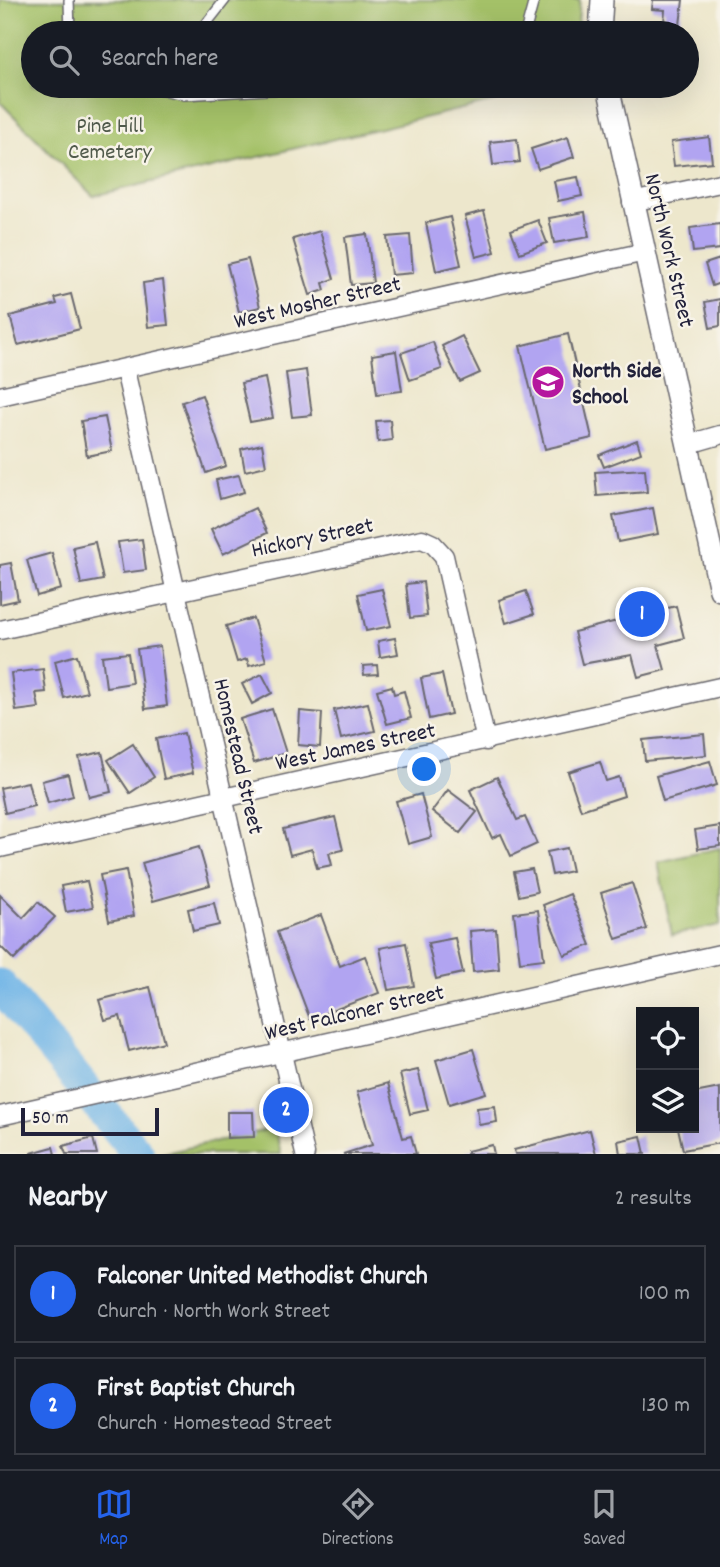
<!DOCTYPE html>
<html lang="en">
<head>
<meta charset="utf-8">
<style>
	body { margin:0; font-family:Dekko,sans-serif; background:#20242c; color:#f1f3f6 }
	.controls { position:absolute; right:21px; bottom:21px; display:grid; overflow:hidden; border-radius:0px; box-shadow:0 7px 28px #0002 }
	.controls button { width:63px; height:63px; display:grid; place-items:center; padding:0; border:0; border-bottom:2px solid #363941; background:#171b24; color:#f1f3f6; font:35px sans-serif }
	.scale { position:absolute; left:21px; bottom:18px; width:138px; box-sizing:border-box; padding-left:7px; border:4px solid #22223b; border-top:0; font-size:19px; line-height:24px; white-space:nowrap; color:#22223b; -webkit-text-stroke:5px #f7f3e8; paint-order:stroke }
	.you { position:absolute; left:425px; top:770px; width:24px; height:24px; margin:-18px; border:5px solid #fff; border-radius:50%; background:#1a73e8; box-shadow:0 0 0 10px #1a73e833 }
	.badge { display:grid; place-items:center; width:46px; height:46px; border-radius:50%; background:#2563eb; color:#fff; font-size:23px; font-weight:700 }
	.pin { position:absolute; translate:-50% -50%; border:4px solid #fff; box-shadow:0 2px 7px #0006 }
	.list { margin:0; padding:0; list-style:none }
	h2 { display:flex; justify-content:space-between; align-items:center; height:91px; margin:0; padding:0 28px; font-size:30px }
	h2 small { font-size:23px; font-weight:400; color:#9ea1a6 }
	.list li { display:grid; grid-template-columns:46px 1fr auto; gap:21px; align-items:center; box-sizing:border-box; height:98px; margin:0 14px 14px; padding:0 14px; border:2px solid #363941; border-radius:0px }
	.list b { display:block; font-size:26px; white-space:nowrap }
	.list p { margin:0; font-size:23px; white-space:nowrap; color:#9ea1a6 }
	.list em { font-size:23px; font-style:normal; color:#9ea1a6 }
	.icon { flex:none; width:38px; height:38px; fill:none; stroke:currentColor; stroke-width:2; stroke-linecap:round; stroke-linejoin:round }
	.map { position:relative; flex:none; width:720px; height:1154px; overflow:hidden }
	.search { position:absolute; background:#171b24; box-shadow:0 7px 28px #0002; left:21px; right:21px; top:21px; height:77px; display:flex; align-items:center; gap:18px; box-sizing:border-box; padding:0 24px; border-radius:38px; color:#9ea1a6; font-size:26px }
	.sheet { height:315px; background:#171b24 }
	nav { display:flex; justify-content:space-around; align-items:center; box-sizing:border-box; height:98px; border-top:2px solid #363941; background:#171b24; font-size:19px; color:#9ea1a6 }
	nav a { display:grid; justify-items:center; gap:4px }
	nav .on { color:#2563eb }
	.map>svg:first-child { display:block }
	.green { fill:#a4c168; stroke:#637252; stroke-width:2 }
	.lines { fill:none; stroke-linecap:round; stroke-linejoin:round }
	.river { stroke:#71b5e7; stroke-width:33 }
	.building { fill:#b1a4f1 }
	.service-casing { stroke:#69676e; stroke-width:12 }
	.minor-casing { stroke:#69676e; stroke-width:21 }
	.tertiary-casing { stroke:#69676e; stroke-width:24 }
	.service { stroke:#fff; stroke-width:9 }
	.minor { stroke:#fff; stroke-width:18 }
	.tertiary { stroke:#fff; stroke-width:21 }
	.labels { text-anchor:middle; stroke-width:5; stroke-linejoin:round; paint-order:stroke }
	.park-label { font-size:23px; fill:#505a4b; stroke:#f7f3e8 }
	.street-label { font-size:23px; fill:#22223b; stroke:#f7f3e8 }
	.poi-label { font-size:23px; font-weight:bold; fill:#22223b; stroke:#f7f3e8; text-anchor:start }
</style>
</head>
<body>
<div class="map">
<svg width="720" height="1154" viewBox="0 0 720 1154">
	<rect width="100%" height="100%" fill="#f7f3e8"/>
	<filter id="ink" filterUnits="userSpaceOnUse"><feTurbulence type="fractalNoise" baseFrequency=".0143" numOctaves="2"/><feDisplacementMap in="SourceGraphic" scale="14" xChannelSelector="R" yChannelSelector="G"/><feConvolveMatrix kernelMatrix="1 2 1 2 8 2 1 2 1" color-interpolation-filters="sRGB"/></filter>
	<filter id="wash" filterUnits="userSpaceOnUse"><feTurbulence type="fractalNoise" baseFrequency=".00686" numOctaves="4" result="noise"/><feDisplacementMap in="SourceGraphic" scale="28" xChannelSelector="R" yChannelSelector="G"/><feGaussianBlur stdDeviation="1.57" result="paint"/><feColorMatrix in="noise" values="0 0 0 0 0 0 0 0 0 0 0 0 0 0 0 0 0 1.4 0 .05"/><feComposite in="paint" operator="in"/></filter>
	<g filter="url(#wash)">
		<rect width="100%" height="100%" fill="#ede7cc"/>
		<g class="green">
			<path d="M0,0H580L577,33H33V86H559L93,196L0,102Z"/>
			<path d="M720,848V925L672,935L658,862Z"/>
			<path d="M275,1128L281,1154H161Z"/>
		</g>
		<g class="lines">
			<path class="river" d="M0,985L138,1154"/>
		</g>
		<g id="blocks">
			<g class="building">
				<path d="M653,0H683L680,25L664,23L665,10L652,9Z"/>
				<path d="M568,137L574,157L538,169L531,149Z"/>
				<path d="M709,137L712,162L674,166L671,142Z"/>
				<path d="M517,139L520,162L493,165L490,142Z"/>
				<path d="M578,177L582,196L558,201L554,181Z"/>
				<path d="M484,211L495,252L476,257L465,216Z"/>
				<path d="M585,212L589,237L554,243L549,218Z"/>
				<path d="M450,217L461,265L436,271L426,223Z"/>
				<path d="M538,220L547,243L520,253L511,230Z"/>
				<path d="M720,224V249L693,252L690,228Z"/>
				<path d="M320,231L334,279L323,283L325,290L310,295L293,239Z"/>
				<path d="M367,234L373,283L351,285L345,237Z"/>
				<path d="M410,235L413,273L391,275L387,237Z"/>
				<path d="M248,259L260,307L239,312L227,264Z"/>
				<path d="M720,259V283L712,286L705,264Z"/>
				<path d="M163,280L168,325L148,327L143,283Z"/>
				<path d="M71,294L80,329L18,345L10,316L57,304L55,298Z"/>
				<path d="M720,299V326L710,328L705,302Z"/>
				<path d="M568,334L592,438L545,449L520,346Z"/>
				<path d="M462,336L480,373L460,382L442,346Z"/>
				<path d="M433,342L442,369L410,380L401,353Z"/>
				<path d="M396,351L402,391L377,394L372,355Z"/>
				<path d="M306,370L312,415L292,417L286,373Z"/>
				<path d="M265,378L273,418L250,422L241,383Z"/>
				<path d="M202,395L226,466L206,473L182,402Z"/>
				<path d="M105,417L112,451L87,456L81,421Z"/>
				<path d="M390,420L392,440L378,442L376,421Z"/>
				<path d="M637,440L641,453L604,467L599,455Z"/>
				<path d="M262,444L266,466L245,471L241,449Z"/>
				<path d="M645,469L647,492L597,496L595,472Z"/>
				<path d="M239,475L244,492L220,499L216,480Z"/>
				<path d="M255,508L267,533L223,554L211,529Z"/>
				<path d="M653,508L658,534L618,542L613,516Z"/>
				<path d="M142,539L146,570L123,573L118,542Z"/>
				<path d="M95,542L103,580L81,584L73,547Z"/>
				<path d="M52,553L61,589L37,596L27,560Z"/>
				<path d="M11,563L18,600L0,604V565Z"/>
				<path d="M423,582L427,616L410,618L406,584Z"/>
				<path d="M382,589L391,626L366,631L358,594Z"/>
				<path d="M526,591L534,614L506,623L499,600Z"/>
				<path d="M676,606L684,638L658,645L665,670L638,677L632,655L582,664L574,632Z"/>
				<path d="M253,618L266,661L249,666L247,659L237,662L226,626Z"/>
				<path d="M395,638L398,654L380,657L378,641Z"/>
				<path d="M160,646L167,706L145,709L137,649Z"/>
				<path d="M128,653L132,683L106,687L102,656Z"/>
				<path d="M77,655L87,692L64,698L55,661Z"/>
				<path d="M377,665L378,674L364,675L363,666Z"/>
				<path d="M43,669L46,692L36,693L39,708L16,711L11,673Z"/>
				<path d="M262,674L272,693L252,704L242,684Z"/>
				<path d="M442,674L451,714L429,719L421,678Z"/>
				<path d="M392,686L394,694L404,691L411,718L387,724L377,690Z"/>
				<path d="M368,703L375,731L341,739L334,710Z"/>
				<path d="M272,709L286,753L254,763L240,719Z"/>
				<path d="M300,711L322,713L320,747L298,745Z"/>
				<path d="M184,733L193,773L164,779L156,739Z"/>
				<path d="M704,734L706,755L645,761L643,740Z"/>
				<path d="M133,744L154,777L130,793L108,760Z"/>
				<path d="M102,752L111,792L89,797L79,757Z"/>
				<path d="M710,761L717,785L663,801L656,776Z"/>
				<path d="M600,762L606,781L619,777L624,796L581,810L568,772Z"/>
				<path d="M68,774L73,796L48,803L42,781Z"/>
				<path d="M497,777L517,820L525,817L537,844L511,856L501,834L492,838L470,790Z"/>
				<path d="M28,782L34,806L5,813L0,788Z"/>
				<path d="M448,790L477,812L460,833L432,811Z"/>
				<path d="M421,794L432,837L408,844L396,801Z"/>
				<path d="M335,817L343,850L329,853L332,865L317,868L312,849L290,855L283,829Z"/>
				<path d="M720,826V846L698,849L695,830Z"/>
				<path d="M199,847L210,885L153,901L142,863Z"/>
				<path d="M567,848L572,871L552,875L547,852Z"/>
				<path d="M532,869L537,892L519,896L514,872Z"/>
				<path d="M126,870L134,916L109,921L100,875Z"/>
				<path d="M87,881L93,907L66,912L61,886Z"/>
				<path d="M632,883L647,929L616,939L601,893Z"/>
				<path d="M570,894L591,945L564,955L543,905Z"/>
				<path d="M0,895L23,918L38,902L55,917L14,960L0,946Z"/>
				<path d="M214,903L219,925L193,931L188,909Z"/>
				<path d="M538,910L544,959L520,962L514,913Z"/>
				<path d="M321,915L340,966L365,956L379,993L310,1019L277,932Z"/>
				<path d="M496,929L499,969L473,972L470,931Z"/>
				<path d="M455,938L463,973L436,979L428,943Z"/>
				<path d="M406,943L414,986L388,990L380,948Z"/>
				<path d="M150,987L164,1042L129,1051L120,1016L105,1020L99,1000Z"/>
				<path d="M473,1049L486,1093L449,1104L436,1060Z"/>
				<path d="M418,1070L428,1110L410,1114L400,1074Z"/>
				<path d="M388,1083L403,1138L411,1136L416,1154H343L372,1145L357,1092Z"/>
				<path d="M720,1088V1143L683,1150L678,1128H694V1093Z"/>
				<path d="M495,1106L497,1122L479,1125L477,1108Z"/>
				<path d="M227,1112H253L254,1137L227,1138Z"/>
				<path d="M590,1130L596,1154H515L514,1150Z"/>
				<path d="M641,1136L645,1154H620L618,1141Z"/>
				<path d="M93,1138L97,1154H66L63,1146Z"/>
				<path d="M492,1145L494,1154H467V1151Z"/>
				<path d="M53,1147L55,1154H31V1153Z"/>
			</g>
		</g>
	</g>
	<g filter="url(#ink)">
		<use href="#blocks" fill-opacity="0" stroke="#69676e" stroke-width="2"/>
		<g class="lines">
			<defs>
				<g id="service">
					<path d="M69,0L70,33"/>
					<path d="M199,33L225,0"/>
					<path d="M525,33L534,0"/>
					<path d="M146,86L184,95L336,86"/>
				</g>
				<g id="minor">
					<path d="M632,202L720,183"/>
					<path d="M125,370L305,1154"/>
					<path d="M0,396L645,252"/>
					<path d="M689,444L720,435"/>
					<path d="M0,630L422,539L433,544L444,556L486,741"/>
					<path d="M0,848L720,687"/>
					<path d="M0,1116L720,954"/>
				</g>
				<g id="tertiary">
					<path d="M600,33L602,0"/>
					<path d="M608,86L720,590"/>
				</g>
			</defs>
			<use href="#service" class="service-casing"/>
			<use href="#minor" class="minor-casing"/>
			<use href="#tertiary" class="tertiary-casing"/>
			<use href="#service" class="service"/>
			<use href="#minor" class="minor"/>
			<use href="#tertiary" class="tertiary"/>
		</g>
	</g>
	<defs>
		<symbol id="school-disc" viewBox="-11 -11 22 22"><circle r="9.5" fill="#b5179e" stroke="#f7f3e8"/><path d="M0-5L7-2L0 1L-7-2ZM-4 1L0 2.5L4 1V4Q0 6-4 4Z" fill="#fff"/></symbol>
	</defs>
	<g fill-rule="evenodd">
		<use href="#school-disc" x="529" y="363" width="38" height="38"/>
	</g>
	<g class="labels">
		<g class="park-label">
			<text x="110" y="132">Pine Hill<tspan x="110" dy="26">Cemetery</tspan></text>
		</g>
		<g class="street-label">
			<text transform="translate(671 250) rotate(77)" y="8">North Work Street</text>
			<text transform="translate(317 301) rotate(-13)" y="8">West Mosher Street</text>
			<text transform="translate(312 536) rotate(-12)" y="8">Hickory Street</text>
			<text transform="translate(355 745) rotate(-12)" y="8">West James Street</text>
			<text transform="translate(240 756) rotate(77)" y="8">Homestead Street</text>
			<text transform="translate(354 1011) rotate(-13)" y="8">West Falconer Street</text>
		</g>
		<g class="poi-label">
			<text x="572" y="377">North Side<tspan x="572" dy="26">School</tspan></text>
		</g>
	</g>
</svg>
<div class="controls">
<button><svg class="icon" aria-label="locate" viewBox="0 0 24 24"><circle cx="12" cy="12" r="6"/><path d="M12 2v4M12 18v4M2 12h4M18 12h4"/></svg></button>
<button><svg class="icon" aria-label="layers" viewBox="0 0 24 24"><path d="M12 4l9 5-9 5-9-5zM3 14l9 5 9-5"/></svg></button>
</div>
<div class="scale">50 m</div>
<div class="you"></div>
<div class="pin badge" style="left:642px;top:614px">1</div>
<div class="pin badge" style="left:286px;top:1110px">2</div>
<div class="search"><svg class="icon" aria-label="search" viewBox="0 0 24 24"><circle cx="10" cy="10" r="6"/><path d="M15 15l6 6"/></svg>Search here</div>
</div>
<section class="sheet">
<h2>Nearby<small>2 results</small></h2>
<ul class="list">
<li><span class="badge">1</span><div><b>Falconer United Methodist Church</b><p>Church · North Work Street</p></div><em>100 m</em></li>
<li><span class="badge">2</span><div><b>First Baptist Church</b><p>Church · Homestead Street</p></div><em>130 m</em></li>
</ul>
</section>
<nav>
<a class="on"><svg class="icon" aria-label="map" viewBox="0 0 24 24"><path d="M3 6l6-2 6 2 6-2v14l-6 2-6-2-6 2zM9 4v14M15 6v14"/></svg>Map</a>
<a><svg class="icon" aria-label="directions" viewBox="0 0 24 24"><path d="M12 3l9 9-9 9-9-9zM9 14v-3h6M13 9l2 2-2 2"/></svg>Directions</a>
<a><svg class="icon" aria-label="saved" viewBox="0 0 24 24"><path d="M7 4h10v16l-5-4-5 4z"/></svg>Saved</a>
</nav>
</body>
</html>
